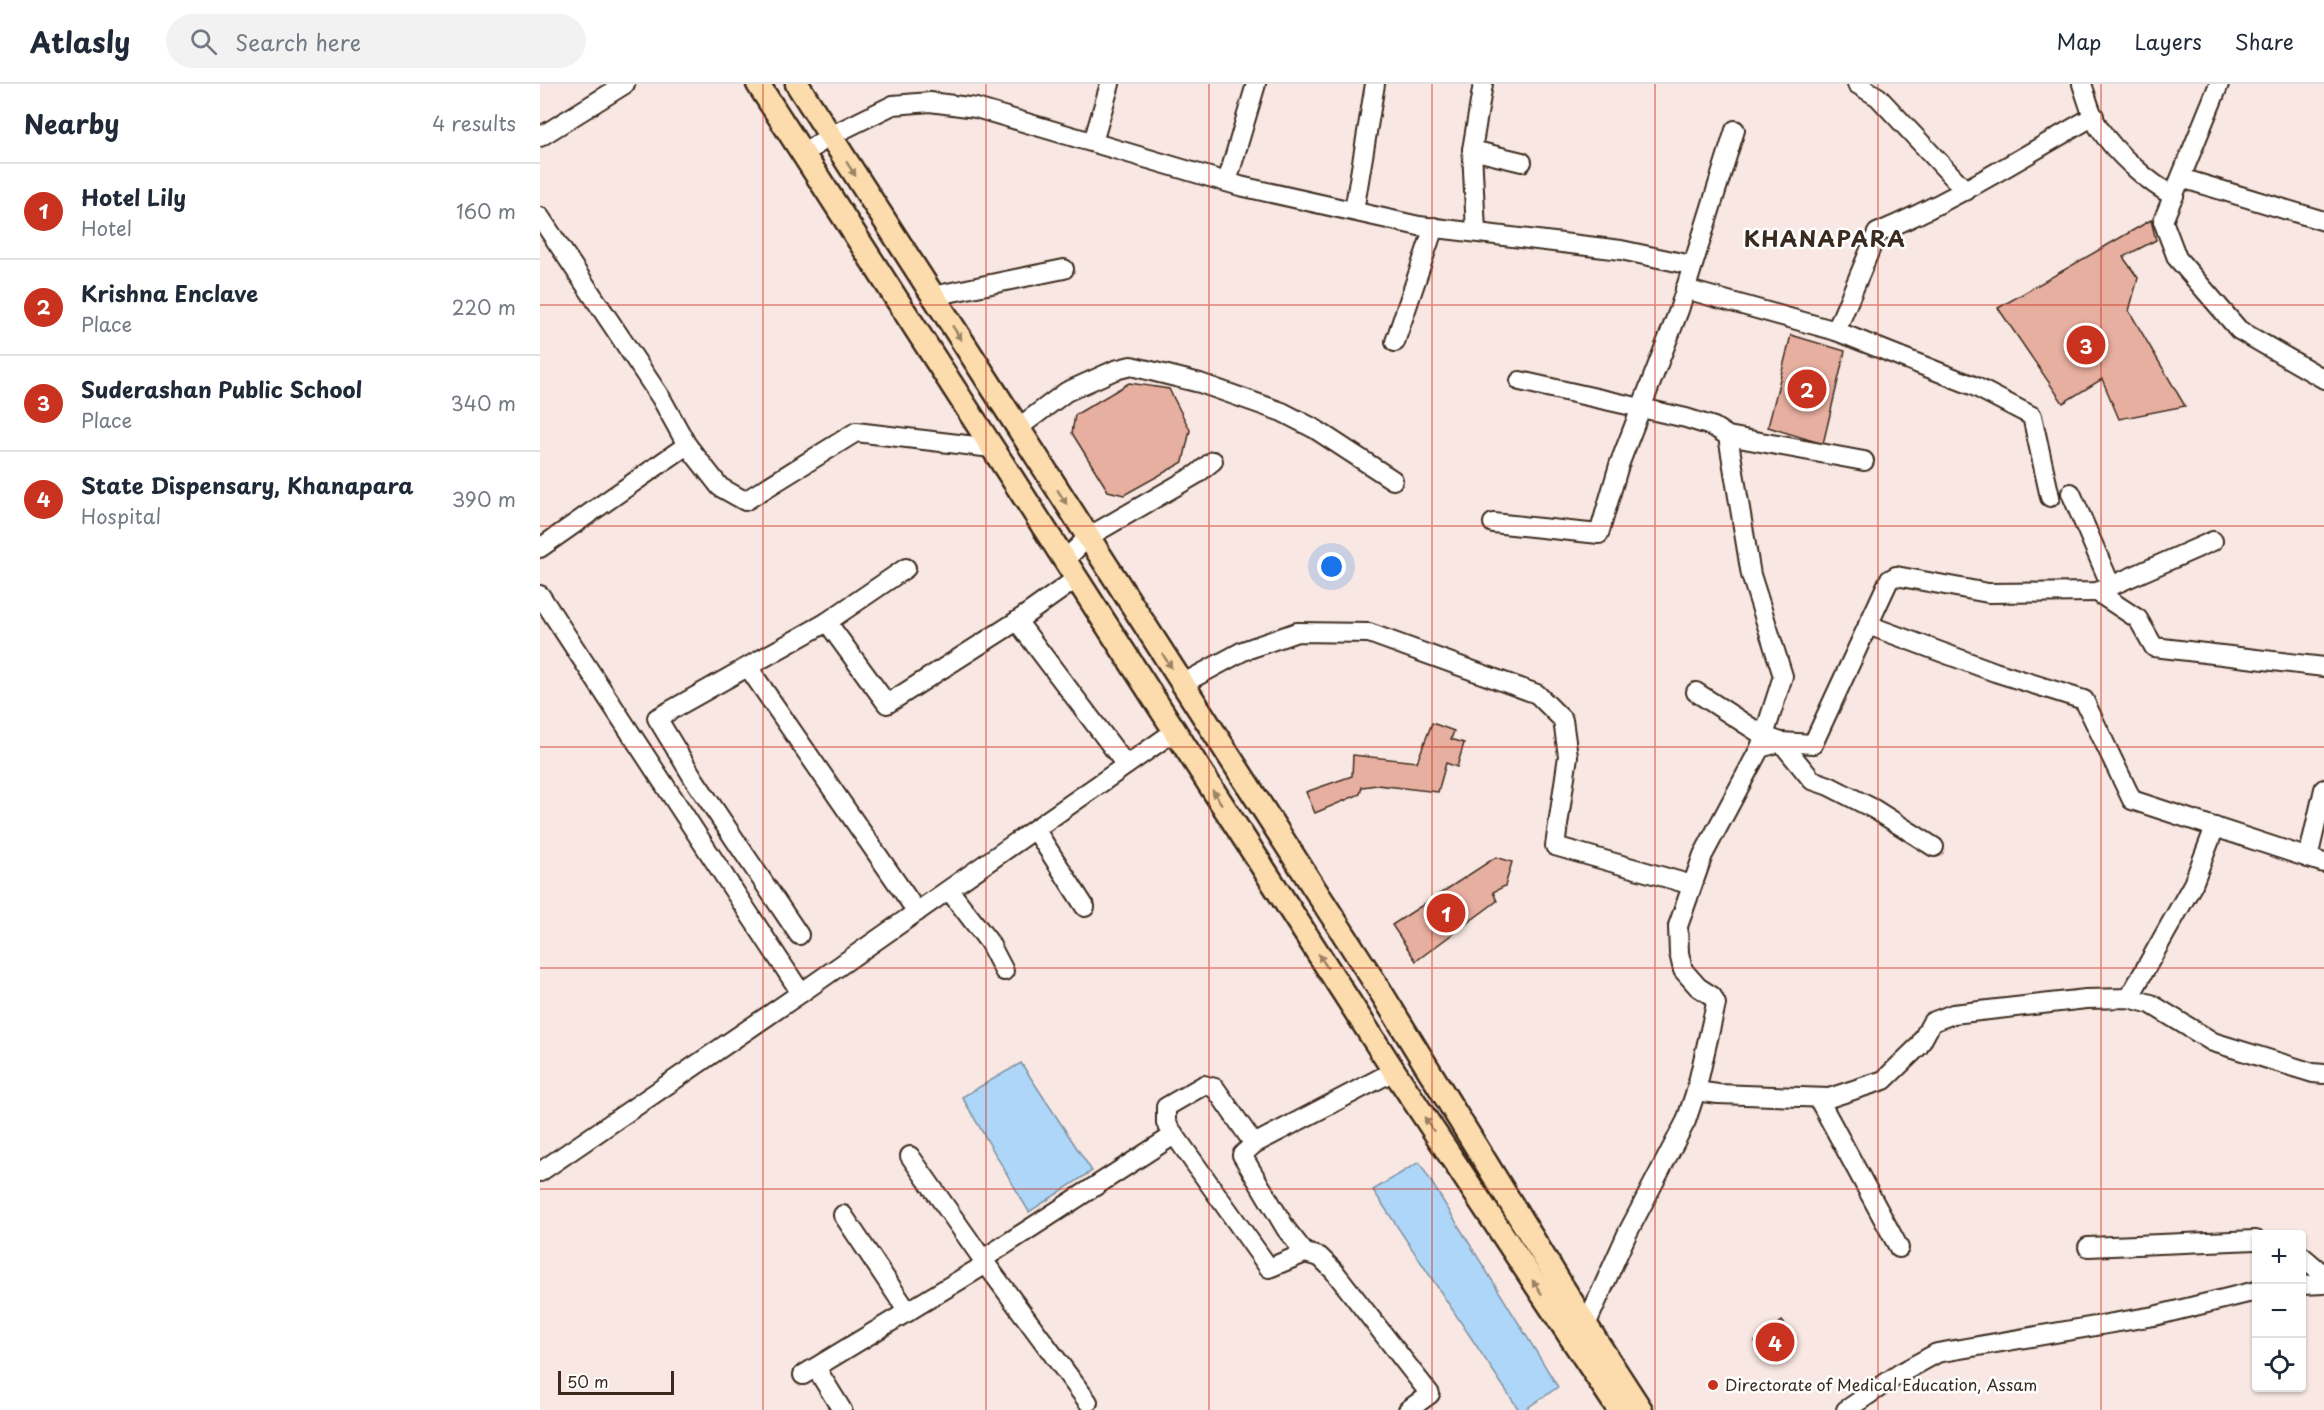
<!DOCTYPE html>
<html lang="en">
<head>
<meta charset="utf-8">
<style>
	body { margin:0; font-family:"Playpen Sans",sans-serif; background:#f2f2f3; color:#1f2937 }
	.controls { position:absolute; right:18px; bottom:18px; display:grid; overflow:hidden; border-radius:6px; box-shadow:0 2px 4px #0004 }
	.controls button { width:54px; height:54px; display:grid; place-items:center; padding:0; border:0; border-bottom:2px solid #e0e1e3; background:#fff; color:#1f2937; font:30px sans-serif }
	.scale { position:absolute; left:18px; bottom:15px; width:116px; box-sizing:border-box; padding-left:6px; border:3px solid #3b2a1e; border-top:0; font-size:16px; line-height:21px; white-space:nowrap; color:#3b2a1e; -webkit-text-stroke:4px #fff; paint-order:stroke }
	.you { position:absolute; left:792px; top:483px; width:21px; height:21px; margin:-15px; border:4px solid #fff; border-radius:50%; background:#1a73e8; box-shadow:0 0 0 9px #1a73e833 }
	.badge { display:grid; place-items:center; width:39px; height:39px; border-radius:50%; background:#c8321e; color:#fff; font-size:20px; font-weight:700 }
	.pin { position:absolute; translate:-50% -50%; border:3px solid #fff; box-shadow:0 2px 6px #0006 }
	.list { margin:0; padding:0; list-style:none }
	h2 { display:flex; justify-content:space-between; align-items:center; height:78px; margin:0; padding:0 24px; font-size:26px }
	h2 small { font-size:20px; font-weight:400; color:#747a83 }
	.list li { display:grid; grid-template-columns:39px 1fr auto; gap:18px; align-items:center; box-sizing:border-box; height:96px; padding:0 24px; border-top:2px solid #e0e1e3 }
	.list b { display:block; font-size:22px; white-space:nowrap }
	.list p { margin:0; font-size:20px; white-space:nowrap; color:#747a83 }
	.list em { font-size:20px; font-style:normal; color:#747a83 }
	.icon { flex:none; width:33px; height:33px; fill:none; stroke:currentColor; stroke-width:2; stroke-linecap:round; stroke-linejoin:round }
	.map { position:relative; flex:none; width:1784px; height:1326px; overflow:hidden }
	header { display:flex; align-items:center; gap:36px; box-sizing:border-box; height:84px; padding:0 30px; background:#fff; border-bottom:2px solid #e0e1e3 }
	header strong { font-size:28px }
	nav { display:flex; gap:33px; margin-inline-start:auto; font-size:21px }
	.search { width:420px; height:54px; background:#f2f2f3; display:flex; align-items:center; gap:15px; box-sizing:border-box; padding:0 21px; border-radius:33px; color:#747a83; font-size:22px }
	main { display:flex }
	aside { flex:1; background:#fff }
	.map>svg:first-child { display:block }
	.water { fill:#add6f8; stroke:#7f91a1; stroke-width:1.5 }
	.building { fill:#e7afa0; stroke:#3b2a1e; stroke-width:1.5 }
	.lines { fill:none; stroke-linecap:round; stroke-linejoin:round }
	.minor-casing { stroke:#3b2a1e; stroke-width:22 }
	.major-casing { stroke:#3b2a1e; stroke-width:27 }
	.minor { stroke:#fff; stroke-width:18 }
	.major { stroke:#fcdcac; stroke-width:22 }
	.oneway { fill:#9c8365 }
	.grid { fill:none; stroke:#c8321e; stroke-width:1.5; stroke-opacity:0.55 }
	.poi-dot { fill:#c8321e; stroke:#fff; stroke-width:2 }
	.labels { text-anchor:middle; stroke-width:5; stroke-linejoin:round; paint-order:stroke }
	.poi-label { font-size:16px; fill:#3b2a1e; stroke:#fff; text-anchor:start }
	.district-label { font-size:22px; font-weight:bold; letter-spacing:1.5px; fill:#3b2a1e; stroke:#fff }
</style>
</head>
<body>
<header>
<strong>Atlasly</strong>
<div class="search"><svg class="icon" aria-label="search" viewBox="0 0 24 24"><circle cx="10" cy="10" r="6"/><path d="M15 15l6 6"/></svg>Search here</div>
<nav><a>Map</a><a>Layers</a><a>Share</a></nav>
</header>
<main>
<aside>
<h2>Nearby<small>4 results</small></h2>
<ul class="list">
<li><span class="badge">1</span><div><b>Hotel Lily</b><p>Hotel</p></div><em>160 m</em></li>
<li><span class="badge">2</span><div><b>Krishna Enclave</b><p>Place</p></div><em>220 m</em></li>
<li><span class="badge">3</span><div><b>Suderashan Public School</b><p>Place</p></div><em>340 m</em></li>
<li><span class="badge">4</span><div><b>State Dispensary, Khanapara</b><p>Hospital</p></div><em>390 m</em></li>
</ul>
</aside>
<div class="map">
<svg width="1784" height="1326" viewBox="0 0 1784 1326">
	<rect width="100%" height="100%" fill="#f8e7e2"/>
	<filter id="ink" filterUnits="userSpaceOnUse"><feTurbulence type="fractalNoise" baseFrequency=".0167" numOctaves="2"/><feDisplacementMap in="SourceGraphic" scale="12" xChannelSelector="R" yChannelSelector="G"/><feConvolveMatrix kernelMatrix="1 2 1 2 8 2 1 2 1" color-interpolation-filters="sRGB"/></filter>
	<g filter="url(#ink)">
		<g class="water">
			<path d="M481,979L552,1087L489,1128L422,1013Z"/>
			<path d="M879,1078L1018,1303L984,1326H979L833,1106Z"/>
		</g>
		<g class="building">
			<path d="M1611,136L1616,156L1583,173L1598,194L1589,227L1645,322L1579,335L1562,295L1523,319L1458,224Z"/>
			<path d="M1251,251L1305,267L1283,360L1228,343Z"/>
			<path d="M589,299L629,305L650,346L643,378L584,411L568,407L532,349L535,331Z"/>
			<path d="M892,639L914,647L911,655L924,659L917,683L906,679L898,708L837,701L822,703L820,710L775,729L766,708L812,692L813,671L877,678Z"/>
			<path d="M956,773L972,778L965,802L953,808L957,817L876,877L852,841Z"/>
			<path d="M1242,1237L1256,1254L1229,1276L1215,1258Z"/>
		</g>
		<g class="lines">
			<defs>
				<g id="minor">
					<path d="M1317,0L1338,13L1426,107"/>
					<path d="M1542,0C1547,14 1551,32 1559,44C1575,68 1608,99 1634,112"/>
					<path d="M1679,0L1623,137L1637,174L1699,246L1784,295"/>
					<path d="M0,53L85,0"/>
					<path d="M553,58L570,0"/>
					<path d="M932,66L982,78"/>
					<path d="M263,70L290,52L353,21L390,18L436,24L700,102L879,142L1081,166L1151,181"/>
					<path d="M1641,94L1784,137"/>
					<path d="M687,98L716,0"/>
					<path d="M814,127L835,0"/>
					<path d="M0,133L121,314L147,361L180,403L205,417L316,348L452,364"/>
					<path d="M936,148L932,66L943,0"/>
					<path d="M1145,205L1296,247L1434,302L1492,332L1510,413"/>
					<path d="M393,212L524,185"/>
					<path d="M1296,247L1337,149C1413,117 1482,73 1554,32"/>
					<path d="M855,258L894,143"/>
					<path d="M980,297L1146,334L1174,343L1188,352L1324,377"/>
					<path d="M478,344L526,308L575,286L591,282L660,299L742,328L775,345L853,396"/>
					<path d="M1188,352L1211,491L1243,592L1220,664"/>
					<path d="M1531,409L1571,502"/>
					<path d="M953,439L1059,450L1079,381L1139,226L1195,46"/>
					<path d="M0,464L147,361"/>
					<path d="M525,476L548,453L657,390L673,377"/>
					<path d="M536,495L477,537L586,681"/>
					<path d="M1557,508L1598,535L1614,563L1784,583"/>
					<path d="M0,511L261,909"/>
					<path d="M287,538L366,484"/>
					<path d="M1328,541L1455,588L1544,616L1592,716L1784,779"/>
					<path d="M208,583L377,828"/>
					<path d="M642,600L703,567L757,548L829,549L997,610L1023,636L1028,672L1015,762L1152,801"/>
					<path d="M1156,608L1224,652L1241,658L1272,696L1289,702L1334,725L1394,763"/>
					<path d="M495,745L545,823"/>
					<path d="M1768,774L1784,705"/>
					<path d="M409,806L449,858L464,887"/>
					<path d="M259,851L154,695L117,634L287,538L347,620L477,537"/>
					<path d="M1589,914L1653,800L1675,743"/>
					<path d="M854,987L714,1060L675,1004L664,1001L626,1023V1039L729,1184L765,1169L780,1173L794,1187L890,1310L868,1326"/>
					<path d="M1156,1007L1176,920L1172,912L1158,903L1143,886L1139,869L1138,842L1163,771L1220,664L1241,658L1273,660L1349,496L1356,492L1448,509L1557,508L1673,457"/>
					<path d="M1278,1014L1359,1164"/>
					<path d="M714,1060L702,1071L746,1145L765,1169"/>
					<path d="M370,1072L446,1180L548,1318"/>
					<path d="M0,1088L261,909L635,647"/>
					<path d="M303,1131L368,1228"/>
					<path d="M1548,1163L1716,1156"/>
					<path d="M1762,1172L1784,1191"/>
					<path d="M443,1175L634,1051"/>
					<path d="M1762,1201L1784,1200"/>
					<path d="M1046,1241L1087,1150L1146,1037L1156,1007L1178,1010L1289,1014L1344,996L1379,962L1392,938L1413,930L1546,915L1589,914L1611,920L1673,958L1773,989L1784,990"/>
					<path d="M276,1284L302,1326"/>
					<path d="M263,1291L446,1180"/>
					<path d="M1306,1326L1359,1290L1397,1269L1614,1232L1716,1207"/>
				</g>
				<g id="major">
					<path d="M218,0L854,987L1079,1326"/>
					<path d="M257,0L839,905L1046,1241L1101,1326"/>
				</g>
			</defs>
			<use href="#minor" class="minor-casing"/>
			<use href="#major" class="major-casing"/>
			<use href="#minor" class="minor"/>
			<use href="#major" class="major"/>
		</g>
		<defs><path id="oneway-solid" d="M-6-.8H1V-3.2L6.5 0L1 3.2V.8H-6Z" transform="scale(1.5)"/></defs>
		<g class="oneway">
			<use href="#oneway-solid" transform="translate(311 85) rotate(57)"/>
			<use href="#oneway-solid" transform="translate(417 249) rotate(57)"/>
			<use href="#oneway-solid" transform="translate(522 413) rotate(57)"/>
			<use href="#oneway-solid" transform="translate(627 577) rotate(57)"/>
			<use href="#oneway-solid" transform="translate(677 713) rotate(-123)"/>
			<use href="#oneway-solid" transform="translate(783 877) rotate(-123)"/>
			<use href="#oneway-solid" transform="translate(889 1040) rotate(-124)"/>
			<use href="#oneway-solid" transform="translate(997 1203) rotate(-124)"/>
		</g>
	</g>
	<path class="grid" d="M223,0V1326M446,0V1326M669,0V1326M892,0V1326M1115,0V1326M1338,0V1326M1561,0V1326M0,221H1784M0,442H1784M0,663H1784M0,884H1784M0,1105H1784"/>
	<circle class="poi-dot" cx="1173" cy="1301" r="6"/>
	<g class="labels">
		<g class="poi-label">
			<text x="1185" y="1307">Directorate of Medical Education, Assam</text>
		</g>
		<g class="district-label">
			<text x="1285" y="163">KHANAPARA</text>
		</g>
	</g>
</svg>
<div class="controls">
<button>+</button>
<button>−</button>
<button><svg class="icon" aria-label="locate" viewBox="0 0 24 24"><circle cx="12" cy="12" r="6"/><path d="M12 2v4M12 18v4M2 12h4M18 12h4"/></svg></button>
</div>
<div class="scale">50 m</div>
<div class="you"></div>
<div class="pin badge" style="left:906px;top:829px">1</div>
<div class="pin badge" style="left:1267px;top:305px">2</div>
<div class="pin badge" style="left:1546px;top:261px">3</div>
<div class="pin badge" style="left:1235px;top:1258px">4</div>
</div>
</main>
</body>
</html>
